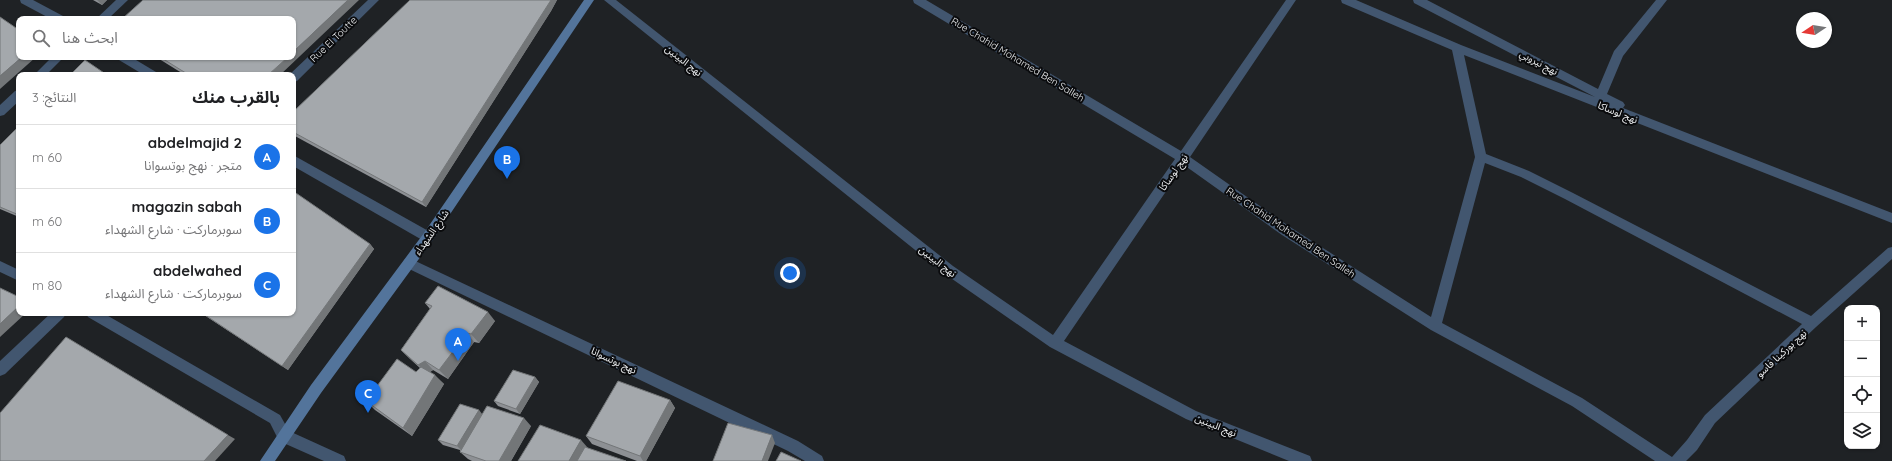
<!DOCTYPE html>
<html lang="ar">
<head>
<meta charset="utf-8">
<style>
	body { margin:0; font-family:Quicksand,"Noto Sans Arabic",sans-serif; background:#f2f2f2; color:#202124; direction:rtl }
	.controls { position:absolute; right:12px; bottom:12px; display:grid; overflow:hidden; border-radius:8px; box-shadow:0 1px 3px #0004 }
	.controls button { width:36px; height:36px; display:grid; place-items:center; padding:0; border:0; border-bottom:1px solid #e0e0e0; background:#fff; color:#202124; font:20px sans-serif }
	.compass { position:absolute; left:1796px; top:12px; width:36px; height:36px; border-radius:50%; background:#fff; box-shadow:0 1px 3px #0004; rotate:258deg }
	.you { position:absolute; left:790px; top:273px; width:14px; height:14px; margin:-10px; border:3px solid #fff; border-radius:50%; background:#1a73e8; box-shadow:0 0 0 6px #1a73e833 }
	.badge { display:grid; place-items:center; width:26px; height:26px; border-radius:50%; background:#1a73e8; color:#fff; font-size:13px; font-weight:700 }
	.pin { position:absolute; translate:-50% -33px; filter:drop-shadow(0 1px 2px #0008) }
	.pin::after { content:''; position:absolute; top:21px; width:14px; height:12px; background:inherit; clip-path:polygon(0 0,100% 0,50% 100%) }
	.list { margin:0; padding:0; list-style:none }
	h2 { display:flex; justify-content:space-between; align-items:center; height:52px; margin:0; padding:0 16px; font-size:17px }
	h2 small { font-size:13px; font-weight:400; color:#757577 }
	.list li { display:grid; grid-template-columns:26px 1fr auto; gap:12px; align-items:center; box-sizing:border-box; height:64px; padding:0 16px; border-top:1px solid #e0e0e0 }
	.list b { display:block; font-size:15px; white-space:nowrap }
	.list p { margin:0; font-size:13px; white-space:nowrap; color:#757577 }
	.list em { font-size:13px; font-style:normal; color:#757577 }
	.icon { flex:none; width:22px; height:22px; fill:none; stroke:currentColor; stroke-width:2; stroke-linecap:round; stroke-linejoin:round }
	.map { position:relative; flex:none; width:1892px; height:461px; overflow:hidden; direction:ltr }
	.search { position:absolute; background:#fff; box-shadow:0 1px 3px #0004; left:16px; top:16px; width:280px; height:44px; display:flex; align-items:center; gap:10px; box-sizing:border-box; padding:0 14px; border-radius:8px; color:#757577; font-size:15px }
	.panel { position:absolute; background:#fff; box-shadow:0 1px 3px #0004; left:16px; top:72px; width:280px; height:244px; border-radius:8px; direction:rtl }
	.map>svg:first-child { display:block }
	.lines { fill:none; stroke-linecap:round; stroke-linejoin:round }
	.street { fill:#42566f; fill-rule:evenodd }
	.secondary { fill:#53749b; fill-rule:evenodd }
	.wall { fill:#8d9094 }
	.shaded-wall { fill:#737678 }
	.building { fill:#a4a8ac; stroke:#737678 }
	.labels { text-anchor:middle; stroke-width:4; stroke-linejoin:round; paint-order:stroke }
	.street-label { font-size:10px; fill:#eceef0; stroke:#0a0b0d }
</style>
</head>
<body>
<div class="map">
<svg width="1892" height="461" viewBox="0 0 1892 461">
	<rect width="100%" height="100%" fill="#1f2225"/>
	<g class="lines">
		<g class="street">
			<path d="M20,0H33L63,16L64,19H51L21,3Z"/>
			<path d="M116,0H128L108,19H96Z"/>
			<path d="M368,0H379L297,81L293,82V75H289Z"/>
			<path d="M604,0H616L953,266L1053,335L1175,159L914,3L913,0H926L1181,151L1286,0H1296L1190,157L1290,227L1431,317L1475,157L1452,50L1342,3L1341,0H1356L1461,45L1595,97L1414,3L1413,0H1427L1598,89L1614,51L1656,0H1667L1623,56L1607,94L1623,102L1625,105L1623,108L1892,213V223L1464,55L1486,154L1529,171L1573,193L1811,316L1888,248L1892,247V259L1816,327L1715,423L1697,450L1686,461H1655L1572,406L1431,330L1282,235L1184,165L1064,341L1196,411L1310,456L1312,461H1289L1186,419L1050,347L945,274ZM1485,163L1521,177L1565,199L1802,324L1705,415L1687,440L1672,457L1582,398L1442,323Z"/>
			<path d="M52,57H64L46,75H34Z"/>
			<path d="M118,57H131L156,72L157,75H144L119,60Z"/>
			<path d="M19,90V101L4,115L0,116V105L15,91Z"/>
			<path d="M293,155L432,233L434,237L432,241L428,242L424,241L293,166Z"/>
			<path d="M409,258L798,441L822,456L824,461H805L788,451L405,267L403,263L405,259Z"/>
			<path d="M0,261L19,270V281L0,272Z"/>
			<path d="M51,313H66L64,317L5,374L0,376V361Z"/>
			<path d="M86,313H103L280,415L289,431L344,456L346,461H324L279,441L270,423L88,317Z"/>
		</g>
		<path class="secondary" d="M584,0H594L432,241L321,393L275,461H260L311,385L424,233Z"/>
	</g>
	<g class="wall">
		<path d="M93,0H107L102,5Z"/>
		<path d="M410,0H557L551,11L426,207L293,135V112Z"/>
		<path d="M156,57H293L280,75H185Z"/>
		<path d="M19,126V217L0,209V145Z"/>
		<path d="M370,244L374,249L288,370L201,313H293Z"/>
		<path d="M425,303L495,321L479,343L474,342L448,379L433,370L430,372L444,384L412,436L375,410L366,401L416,372L420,368L410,359L401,350L430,309Z"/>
		<path d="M535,377L539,382L520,414L498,406L494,401Z"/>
		<path d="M670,400L675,408L646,461H637L592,444L586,436Z"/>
		<path d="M531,426L511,461H472L468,459L460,452V450L443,445L438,440Z"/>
	</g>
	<g class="shaded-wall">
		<path d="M97,0H107L102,5Z"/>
		<path d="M348,0H359L280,75H268L288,57H293V52Z"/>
		<path d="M551,0H557L551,11L426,207L422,202Z"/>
		<path d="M22,57H36L0,89V76Z"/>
		<path d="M370,244L374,249L288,370L282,366Z"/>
		<path d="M19,306V313H26L0,337V324Z"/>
		<path d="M488,312L495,321L479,343L471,334Z"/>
		<path d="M467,333L474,342L448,379L439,370Z"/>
		<path d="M425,361L433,370L427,374L418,365Z"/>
		<path d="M435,375L444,384L412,436L403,428Z"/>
		<path d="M535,377L539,382L520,414L516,409Z"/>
		<path d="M670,400L675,408L646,461H643L640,456Z"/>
		<path d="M479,410L483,415L462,451L457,446Z"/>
		<path d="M524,418L531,426L511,461H499Z"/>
		<path d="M228,435L235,439L215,461H204Z"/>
		<path d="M772,435L775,443L768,461H762Z"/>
		<path d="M581,440L588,448L580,461H569Z"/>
	</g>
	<g class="building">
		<path d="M143,0H348L293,52V19H122Z"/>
		<path d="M410,0H551L422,202L293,132V112Z"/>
		<path d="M0,17L19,30V57H22L0,76Z"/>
		<path d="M160,57H288L268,75H189Z"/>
		<path d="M85,60L107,75H70Z"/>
		<path d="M19,126V215L0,207V145Z"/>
		<path d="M293,191L370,244L282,366L202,313H293Z"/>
		<path d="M438,286L488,312L471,334L467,333L439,370L425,361L418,365L401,350L432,306L425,303Z"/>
		<path d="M0,288L19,297V306L0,324Z"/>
		<path d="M66,337L228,435L204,461H0V413Z"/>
		<path d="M397,359L416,372L421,367L435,375L403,428L366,401Z"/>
		<path d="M513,370L535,377L516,409L494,401Z"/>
		<path d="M618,381L670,400L640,456L586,436Z"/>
		<path d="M460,404L479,410L457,446L438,440Z"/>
		<path d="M487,406L524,418L499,461H486L460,452Z"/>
		<path d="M728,423L772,435L762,461H713Z"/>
		<path d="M540,425L581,440L569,461H518Z"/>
		<path d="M585,447L626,461H577Z"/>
		<path d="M781,452L801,461H776Z"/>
	</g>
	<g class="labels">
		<g class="street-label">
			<text transform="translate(333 39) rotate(-44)" y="4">Rue El Toutte</text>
			<text transform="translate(1018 59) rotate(31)" y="4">Rue Chahid Mohamed Ben Salleh</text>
			<text transform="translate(684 60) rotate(38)" y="4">نهج البينين</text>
			<text transform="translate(1539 62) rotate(28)" y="4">نهج نيروبي</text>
			<text transform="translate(1618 112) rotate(22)" y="4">نهج لوساكا</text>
			<text transform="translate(1173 172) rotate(-55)" y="4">نهج لوساكا</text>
			<text transform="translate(431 232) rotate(-55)" y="4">شارع الشهداء</text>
			<text transform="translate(1291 232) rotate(34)" y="4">Rue Chahid Mohamed Ben Salleh</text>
			<text transform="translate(938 261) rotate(38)" y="4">نهج البينين</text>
			<text transform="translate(1781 353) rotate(-43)" y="4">نهج بوركينا فاسو</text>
			<text transform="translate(614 360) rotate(25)" y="4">نهج بوتسوانا</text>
			<text transform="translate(1216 425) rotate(22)" y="4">نهج البينين</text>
		</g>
	</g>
</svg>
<div class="controls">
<button>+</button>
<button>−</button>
<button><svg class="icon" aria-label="locate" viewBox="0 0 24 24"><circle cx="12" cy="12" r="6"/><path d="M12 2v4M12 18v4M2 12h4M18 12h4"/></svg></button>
<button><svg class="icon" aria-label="layers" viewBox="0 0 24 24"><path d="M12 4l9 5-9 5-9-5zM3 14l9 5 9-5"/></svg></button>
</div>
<svg class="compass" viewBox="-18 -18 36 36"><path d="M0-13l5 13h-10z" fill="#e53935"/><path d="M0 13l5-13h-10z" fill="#757577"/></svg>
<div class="you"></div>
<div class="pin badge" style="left:458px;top:361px">A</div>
<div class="pin badge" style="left:507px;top:179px">B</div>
<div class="pin badge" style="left:368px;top:413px">C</div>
<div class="search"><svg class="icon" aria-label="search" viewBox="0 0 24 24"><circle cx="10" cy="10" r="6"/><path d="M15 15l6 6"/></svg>ابحث هنا</div>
<section class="panel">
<h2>بالقرب منك<small>النتائج: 3</small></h2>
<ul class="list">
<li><span class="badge">A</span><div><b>abdelmajid 2</b><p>متجر · نهج بوتسوانا</p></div><em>60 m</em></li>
<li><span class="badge">B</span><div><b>magazin sabah</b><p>سوبرماركت · شارع الشهداء</p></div><em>60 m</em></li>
<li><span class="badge">C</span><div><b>abdelwahed</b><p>سوبرماركت · شارع الشهداء</p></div><em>80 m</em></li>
</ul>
</section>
</div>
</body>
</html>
